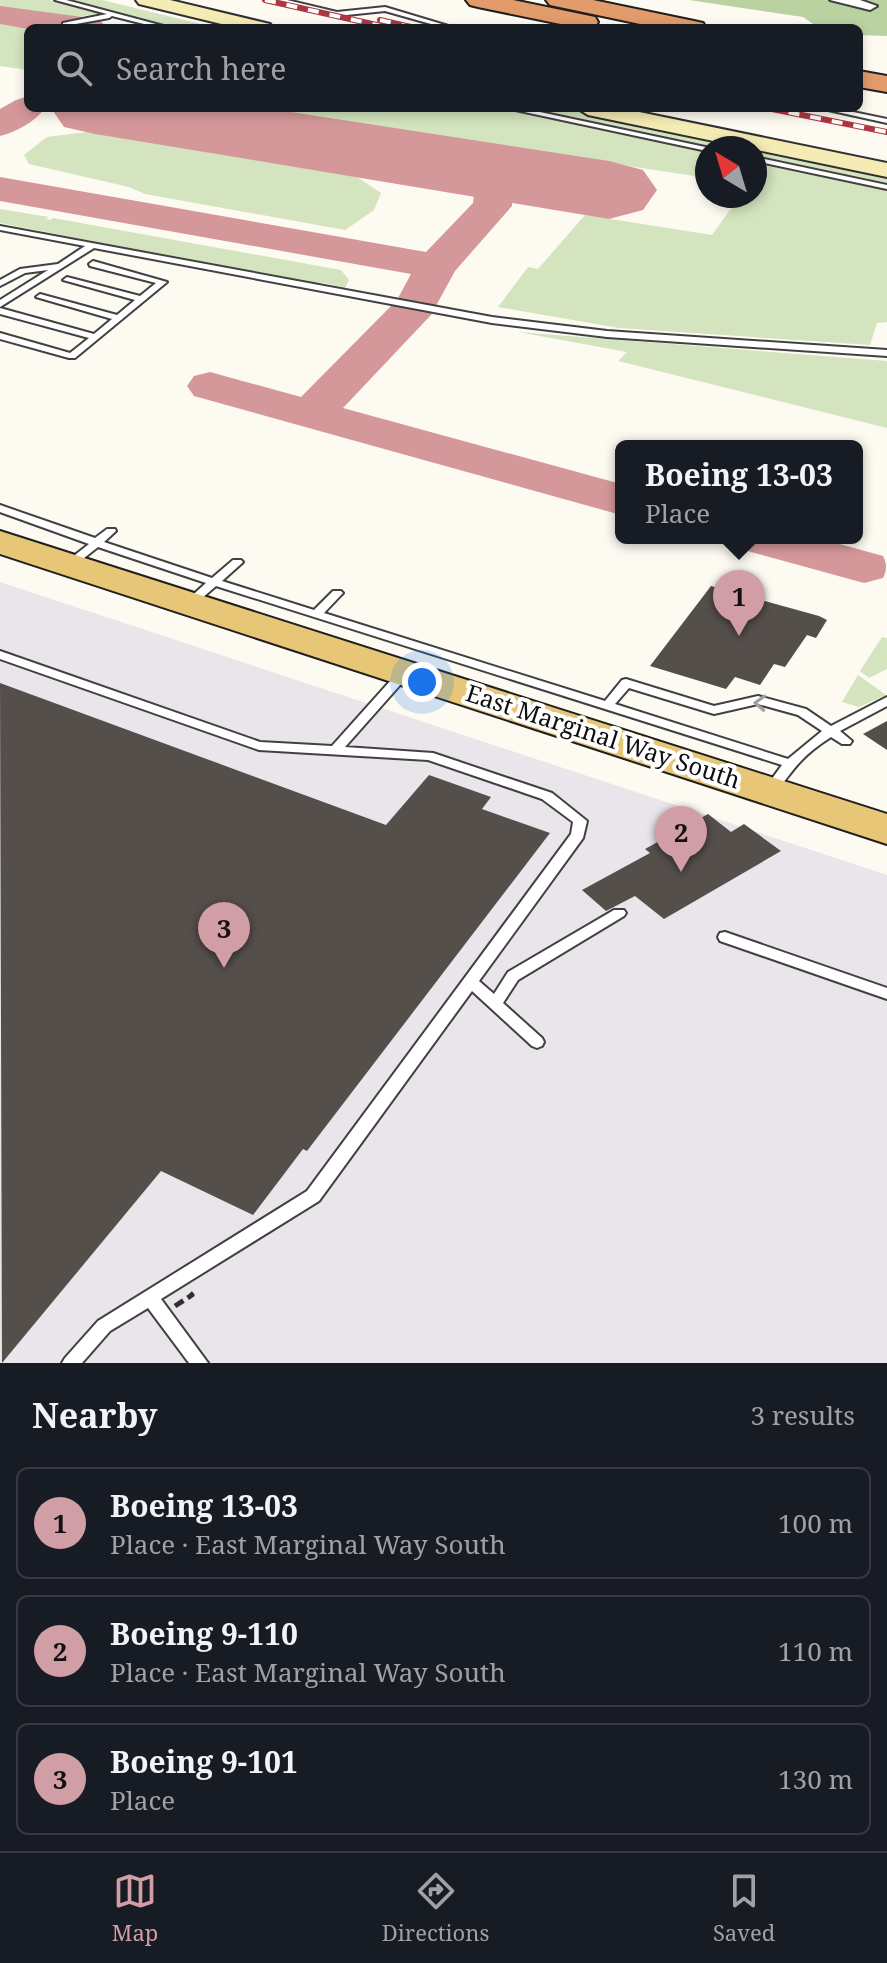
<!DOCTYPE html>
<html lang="en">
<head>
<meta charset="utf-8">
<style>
	body { margin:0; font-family:"Noto Serif",serif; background:#20242c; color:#f1f3f6 }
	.compass { position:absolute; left:695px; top:136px; width:72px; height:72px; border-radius:50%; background:#171b24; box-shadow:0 4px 12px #0003; rotate:322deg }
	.you { position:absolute; left:422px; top:682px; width:28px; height:28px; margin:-20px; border:6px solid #fff; border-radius:50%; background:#1a73e8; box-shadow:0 0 0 12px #1a73e833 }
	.badge { display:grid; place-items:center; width:52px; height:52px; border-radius:50%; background:#d29ea5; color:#111; font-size:26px; font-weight:700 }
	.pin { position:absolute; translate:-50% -66px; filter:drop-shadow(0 2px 4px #0008) }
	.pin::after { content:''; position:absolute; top:42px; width:28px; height:24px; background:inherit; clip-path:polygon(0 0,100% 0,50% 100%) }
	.popup { position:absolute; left:615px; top:440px; width:248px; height:104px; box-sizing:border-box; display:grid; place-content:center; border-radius:12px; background:#171b24; filter:drop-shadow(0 2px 6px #0005); font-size:26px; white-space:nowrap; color:#9ea1a6 }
	.popup b { font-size:30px; color:#f1f3f6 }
	.popup::after { content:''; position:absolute; left:50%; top:100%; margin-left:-16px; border:16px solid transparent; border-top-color:#171b24 }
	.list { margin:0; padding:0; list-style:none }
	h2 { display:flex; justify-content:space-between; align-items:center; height:104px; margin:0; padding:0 32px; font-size:34px }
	h2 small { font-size:26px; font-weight:400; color:#9ea1a6 }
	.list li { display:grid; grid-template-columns:52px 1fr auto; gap:24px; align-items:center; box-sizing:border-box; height:112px; margin:0 16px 16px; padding:0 16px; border:2px solid #363941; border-radius:12px }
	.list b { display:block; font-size:30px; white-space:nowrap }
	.list p { margin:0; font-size:26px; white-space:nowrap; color:#9ea1a6 }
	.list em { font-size:26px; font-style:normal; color:#9ea1a6 }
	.icon { flex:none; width:44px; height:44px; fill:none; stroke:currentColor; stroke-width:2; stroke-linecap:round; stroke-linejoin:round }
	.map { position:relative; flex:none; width:887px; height:1363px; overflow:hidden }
	.search { position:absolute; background:#171b24; box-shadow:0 4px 12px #0003; left:24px; right:24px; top:24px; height:88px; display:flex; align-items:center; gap:20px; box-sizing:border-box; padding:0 28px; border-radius:12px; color:#9ea1a6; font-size:30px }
	.sheet { height:488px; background:#171b24 }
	nav { display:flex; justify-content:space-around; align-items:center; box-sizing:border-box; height:112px; border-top:2px solid #363941; background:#171b24; font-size:22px; color:#9ea1a6 }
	nav a { display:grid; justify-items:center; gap:4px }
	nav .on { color:#d29ea5 }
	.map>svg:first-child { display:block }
	.industrial { fill:#eae4eb }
	.green { fill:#d3e4be }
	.forest { fill:#b9d2a0 }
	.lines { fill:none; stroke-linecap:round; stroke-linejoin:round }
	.taxiway { fill:#d5989a; fill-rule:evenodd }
	.runway { fill:#d5989a; fill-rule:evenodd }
	.building { fill:#554f4c }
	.service-casing { stroke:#414141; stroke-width:4 }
	.minor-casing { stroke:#414141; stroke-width:4 }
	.secondary-casing { stroke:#303030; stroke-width:4 }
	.primary-casing { stroke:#1f1f1f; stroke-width:4 }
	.motorway-casing { stroke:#1f1f1f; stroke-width:4 }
	.path { stroke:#303030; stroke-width:5; stroke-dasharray:10 5; stroke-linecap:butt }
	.service { fill:#fff; fill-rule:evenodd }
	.minor { fill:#fff; fill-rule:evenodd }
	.secondary { fill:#f5ebb4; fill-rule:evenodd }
	.primary { fill:#e7c777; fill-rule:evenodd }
	.motorway { fill:#e29b6a; fill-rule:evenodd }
	.rail-casing { stroke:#ad3742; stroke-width:6 }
	.rail { stroke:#fff; stroke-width:4; stroke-dasharray:11; stroke-linecap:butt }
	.oneway { stroke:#9f9f9f }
	.labels { text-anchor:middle; stroke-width:8; stroke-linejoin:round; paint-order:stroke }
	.street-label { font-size:24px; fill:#0e0e0e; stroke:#fff }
</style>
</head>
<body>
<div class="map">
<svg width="887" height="1363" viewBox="0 0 887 1363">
	<rect width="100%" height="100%" fill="#fdfaf1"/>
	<path class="industrial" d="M0,582L887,875V1363H0Z"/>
	<g class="green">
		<path d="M0,0H49L101,13L61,20L0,11Z"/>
		<path d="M67,0H102L217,28H178Z"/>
		<path d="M0,19L62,28H28V70L0,66Z"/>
		<path d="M251,108H498L707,151V178Z"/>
		<path d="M520,108H566L887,174V184L755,156V148H715Z"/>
		<path d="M86,132L357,177L381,193L374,210L345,230L145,194L129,187L29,164L24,155L47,137Z"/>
		<path d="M755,161L887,189V322L877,323L870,345L619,328L498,307L528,267L538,269L585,215L712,235L740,196H755Z"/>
		<path d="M0,209L49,217L46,219L50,220L53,218L341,270L349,280L345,288L324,283L310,284L0,223Z"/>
		<path d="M518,332L887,361V428L618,361L627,352Z"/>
		<path d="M882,637L887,638V669L869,678L860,671Z"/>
		<path d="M858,675L886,695L859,707L842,702Z"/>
	</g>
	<path class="forest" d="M689,0H887V36L859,35V28H819L803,17Z"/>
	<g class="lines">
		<g class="taxiway">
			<path d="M0,6L90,18L101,21L106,28L28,29L0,24Z"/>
			<path d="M28,96V108H45C35,122 16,132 0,136V109L16,100Z"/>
			<path d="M431,151C460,158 514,166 512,206L455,271L431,315L343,408L621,484V515L194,396L187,386L194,376L210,372L301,397L397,300L411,274L0,201V177L426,252L473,203L474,195L455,180L418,170L412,162L418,154Z"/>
			<path d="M732,538H818L883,556C887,564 887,570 883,578L864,583L740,549Z"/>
		</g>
		<path class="runway" d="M51,108H265L609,161L643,170L657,190L643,210L609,219L95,134L64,127Z"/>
	</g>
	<g class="building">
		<path d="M711,586L819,616L827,620L816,638L807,635L785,667L774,664L760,685L735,677L726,689L650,666Z"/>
		<path d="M0,683L386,825L429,775L491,797L482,809L550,833L307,1151L303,1149L253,1215L161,1171L2,1363Z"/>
		<path d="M887,721V750L863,734Z"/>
		<path d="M708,814L731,832L744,824L781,851L664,919L635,896L606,911L582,890L650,853L645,849Z"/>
	</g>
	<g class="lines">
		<defs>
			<g id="service">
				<path d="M55,0H66L171,28H160L112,16L109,18L65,26L63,25V23L107,14Z"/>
				<path d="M276,0H287L337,12L385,7L455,28H445L385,11L337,16Z"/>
				<path d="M506,108H521L710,148H707V151Z"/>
				<path d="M819,108H834L887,119V123Z"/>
				<path d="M755,157L887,185V189L755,161Z"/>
				<path d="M0,226L492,317L607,331L887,350V356L607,337L492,323L94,248L0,307V300L48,270L25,273L0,286V280L20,269L58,264L85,246L0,230Z"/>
				<path d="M93,261L167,282L75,358H69L0,339V333L70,353L89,338L0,314V308L94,334L112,319L36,297L40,294L117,315L135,300L63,280L67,277L140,296L156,283L90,266L89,264Z"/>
				<path d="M0,505L95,538L107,529H115L116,531L104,542L212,578L233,560H241L243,562L241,564L222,581L314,610L333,591H341L343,593L341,595L324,613L605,701L622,680L626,679L714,706L758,696L806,709L831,726L887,697V706L840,731L852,741L850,744H842L831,737C820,744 809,752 800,762C790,772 781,789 769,795L763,791L782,765L216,586L194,605H186L184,603L186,601L206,583L98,547L74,566H66L64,564L66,562L89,544L0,512ZM629,688L714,714L758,704L798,715L822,731L788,759L615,704Z"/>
				<path d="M0,651L260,742L332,746L400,670H408L410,673L408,676L345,747L433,753L552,793L587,821L583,838L479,981L494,994L508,972L614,910H624L626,913L624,916L518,980L503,1003L542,1038L544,1042L542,1046L537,1048L532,1046L472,991L319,1201L161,1299L208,1363H189L148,1308L110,1331L82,1363H62L65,1358L98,1321L307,1191L571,834L573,822L542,799L428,760L259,750L0,659Z"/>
				<path d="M725,932L887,988V999L720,941L718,937L720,933Z"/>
			</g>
			<path id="minor" d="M830,0H860L877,6L870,10Z"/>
			<g id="secondary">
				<path d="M136,0H170L270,24L273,28H238L139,4Z"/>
				<path d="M577,108H620L887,163V177L588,115Z"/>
			</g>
			<path id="primary" d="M0,531L887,814V844L0,554Z"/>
			<g id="motorway">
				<path d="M466,0H513L595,17L598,22L595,27L580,28L478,7L470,5Z"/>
				<path d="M546,0H593L694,21L703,23L706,28H659L550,5Z"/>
				<path d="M859,71L887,76V92L859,87Z"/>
			</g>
		</defs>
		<use href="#service" class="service-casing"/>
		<use href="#minor" class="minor-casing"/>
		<use href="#secondary" class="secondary-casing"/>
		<use href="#primary" class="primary-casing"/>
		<use href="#motorway" class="motorway-casing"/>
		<path class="path" d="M175,1306L192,1295L190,1293"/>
		<use href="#service" class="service"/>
		<use href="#minor" class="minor"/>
		<use href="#secondary" class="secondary"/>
		<use href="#primary" class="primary"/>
		<use href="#motorway" class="motorway"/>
		<defs>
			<g id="rail">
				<path d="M265,0L390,28"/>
				<path d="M380,20L415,28"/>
				<path d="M767,108L887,132"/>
			</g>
		</defs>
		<use href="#rail" class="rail-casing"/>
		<use href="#rail" class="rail"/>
	</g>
	<defs><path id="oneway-chevron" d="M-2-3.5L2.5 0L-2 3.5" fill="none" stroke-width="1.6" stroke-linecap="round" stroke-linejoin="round" transform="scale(2)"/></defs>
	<use class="oneway" href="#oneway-chevron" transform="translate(760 703) rotate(-177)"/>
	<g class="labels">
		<g class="street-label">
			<text transform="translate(603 737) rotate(18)" y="8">East Marginal Way South</text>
		</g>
	</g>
</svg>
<svg class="compass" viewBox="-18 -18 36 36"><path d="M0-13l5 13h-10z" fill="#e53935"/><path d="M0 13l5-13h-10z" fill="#9ea1a6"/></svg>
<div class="you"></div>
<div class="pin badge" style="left:739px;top:636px">1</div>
<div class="popup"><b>Boeing 13-03</b>Place</div>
<div class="pin badge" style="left:681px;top:872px">2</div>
<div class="pin badge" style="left:224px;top:968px">3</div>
<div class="search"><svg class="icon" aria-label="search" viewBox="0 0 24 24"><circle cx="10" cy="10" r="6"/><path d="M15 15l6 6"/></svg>Search here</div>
</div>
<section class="sheet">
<h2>Nearby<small>3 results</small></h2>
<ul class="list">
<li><span class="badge">1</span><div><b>Boeing 13-03</b><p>Place · East Marginal Way South</p></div><em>100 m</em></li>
<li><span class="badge">2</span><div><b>Boeing 9-110</b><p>Place · East Marginal Way South</p></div><em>110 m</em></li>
<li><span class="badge">3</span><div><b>Boeing 9-101</b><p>Place</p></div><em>130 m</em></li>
</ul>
</section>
<nav>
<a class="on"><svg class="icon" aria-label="map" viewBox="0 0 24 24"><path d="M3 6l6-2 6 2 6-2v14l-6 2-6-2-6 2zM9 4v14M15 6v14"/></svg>Map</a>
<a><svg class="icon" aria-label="directions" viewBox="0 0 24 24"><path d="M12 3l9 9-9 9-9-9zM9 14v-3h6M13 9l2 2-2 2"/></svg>Directions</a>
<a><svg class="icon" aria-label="saved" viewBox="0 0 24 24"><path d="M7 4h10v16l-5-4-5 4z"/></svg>Saved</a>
</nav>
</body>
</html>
